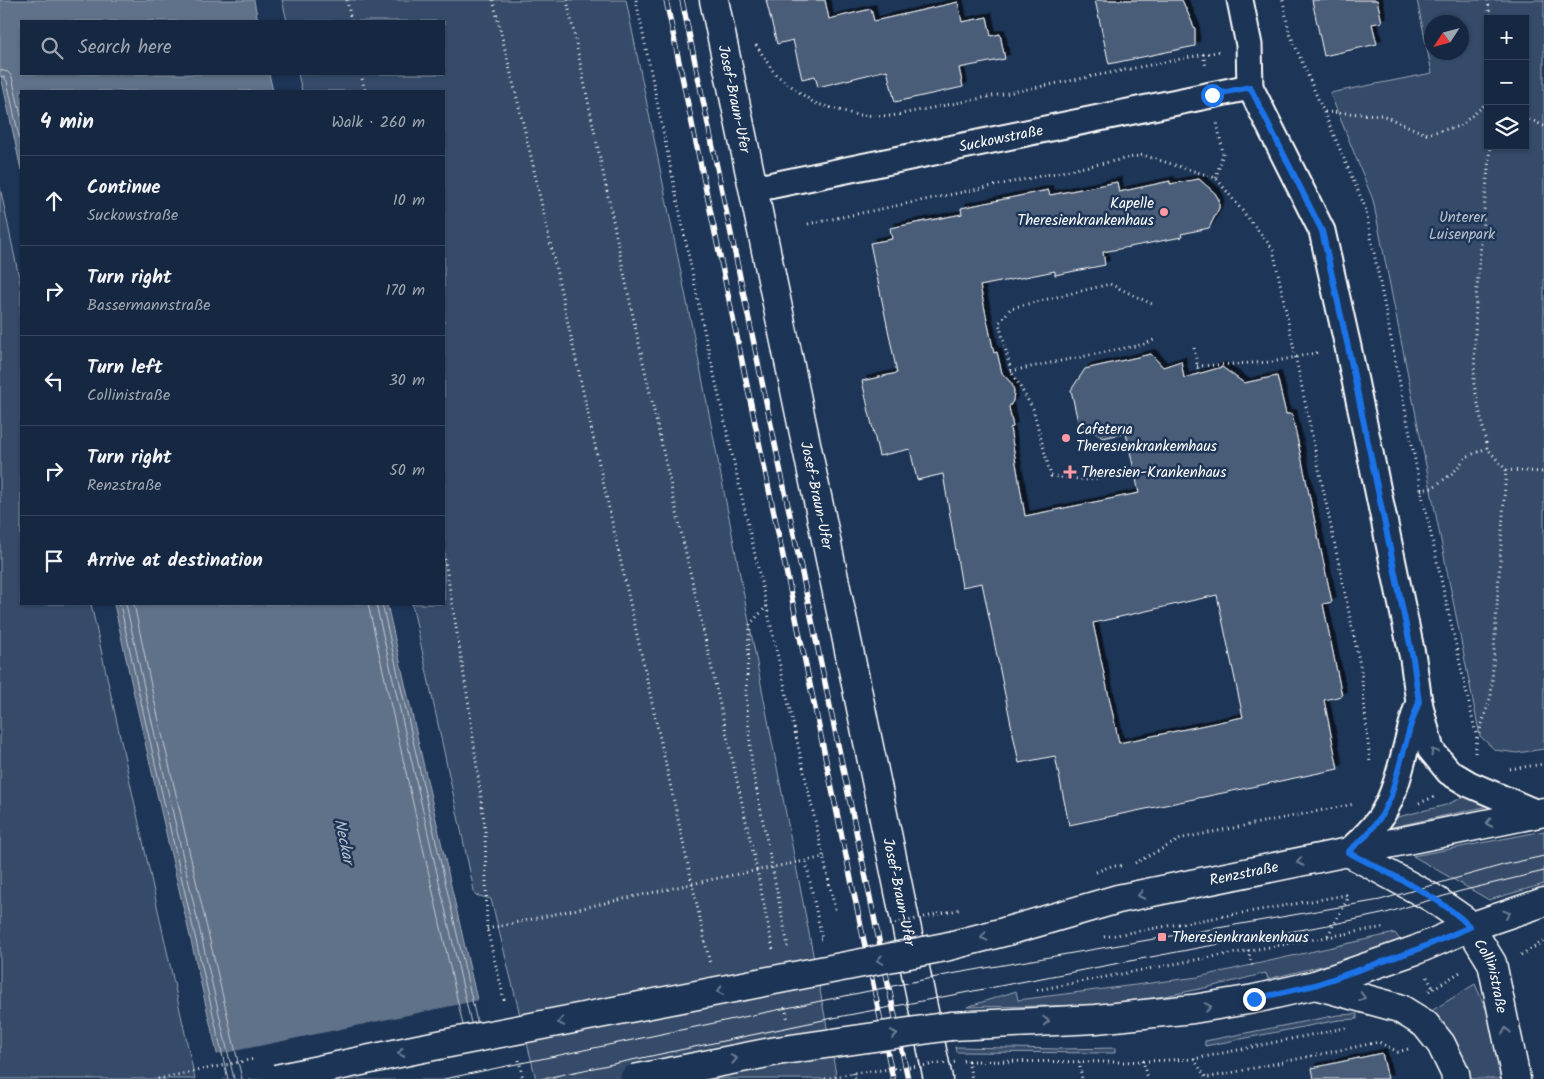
<!DOCTYPE html>
<html lang="en">
<head>
<meta charset="utf-8">
<style>
	body { margin:0; font-family:Kalam,sans-serif; background:#23344c; color:#f1f3f6 }
	.controls { position:absolute; right:15px; top:15px; display:grid; overflow:hidden; border-radius:0px; box-shadow:0 1px 4px #0004 }
	.controls button { width:45px; height:45px; display:grid; place-items:center; padding:0; border:0; border-bottom:1px solid #35445a; background:#162841; color:#f1f3f6; font:25px sans-serif }
	.compass { position:absolute; left:1424px; top:15px; width:45px; height:45px; border-radius:50%; background:#162841; box-shadow:0 1px 4px #0004; rotate:234deg }
	.stop { position:absolute; width:15px; height:15px; margin:-11px; border:4px solid #1a73e8; border-radius:50%; background:#fff }
	.stop.end { background:#1a73e8; border-color:#fff; box-shadow:0 1px 5px #0008 }
	.list { margin:0; padding:0; list-style:none }
	h2 { display:flex; justify-content:space-between; align-items:center; height:65px; margin:0; padding:0 20px; font-size:21px }
	h2 small { font-size:16px; font-weight:400; color:#9ea6b1 }
	.list li { display:grid; grid-template-columns:32px 1fr auto; gap:15px; align-items:center; box-sizing:border-box; height:90px; padding:0 20px; border-top:1px solid #35445a }
	.list b { display:block; font-size:19px; white-space:nowrap }
	.list p { margin:0; font-size:16px; white-space:nowrap; color:#9ea6b1 }
	.list em { font-size:16px; font-style:normal; color:#9ea6b1 }
	.icon { flex:none; width:28px; height:28px; fill:none; stroke:currentColor; stroke-width:2; stroke-linecap:round; stroke-linejoin:round }
	.map { position:relative; flex:none; width:1544px; height:1079px; overflow:hidden }
	.search { position:absolute; background:#162841; box-shadow:0 1px 4px #0004; left:20px; top:20px; width:425px; height:55px; display:flex; align-items:center; gap:12px; box-sizing:border-box; padding:0 18px; border-radius:0px; color:#9ea6b1; font-size:19px }
	.panel { position:absolute; background:#162841; box-shadow:0 1px 4px #0004; left:20px; top:90px; width:425px; height:515px; border-radius:0px }
	.map>svg:first-child { display:block }
	.green { fill:#364b69; stroke:#9aa5b4; fill-rule:evenodd }
	.water { fill:#617289; stroke:#a0aab8 }
	.pier { fill:#1d3557 }
	.lines { fill:none; stroke-linecap:round; stroke-linejoin:round }
	.shore { stroke:#c0c7d0; stroke-width:1 }
	.building { fill:#4a5d79; stroke:#fff; fill-rule:evenodd; filter:url(#shadow) }
	.minor-casing { stroke:#fff; stroke-width:29 }
	.tertiary-casing { stroke:#fff; stroke-width:31 }
	.primary-casing { stroke:#fff; stroke-width:31 }
	.path { stroke:#fff; stroke-width:3; stroke-dasharray:1 4; stroke-linecap:butt }
	.minor { stroke:#1d3557; stroke-width:25 }
	.tertiary { stroke:#1d3557; stroke-width:28 }
	.primary { stroke:#1d3557; stroke-width:28 }
	.tram { stroke:#fff; stroke-width:1 }
	.rail-casing { stroke:#fff; stroke-width:5.5 }
	.rail { stroke:#1d3557; stroke-width:4; stroke-dasharray:11; stroke-linecap:butt }
	.primary-bridge-casing { stroke:#fff; stroke-width:31; stroke-linecap:butt }
	.path-bridge { stroke:#fff; stroke-width:3; stroke-dasharray:1 4; stroke-linecap:butt }
	.primary-bridge { stroke:#1d3557; stroke-width:28 }
	.oneway { stroke:#6c7c92 }
	.route { stroke:#1a73e8; stroke-width:6 }
	.poi-dot { fill:#ff9aa2; stroke:#1d3557; stroke-width:2 }
	.labels { text-anchor:middle; stroke-width:5; stroke-linejoin:round; paint-order:stroke }
	.street-label { font-size:15px; fill:#fff; stroke:#1d3557 }
	.poi-label { font-size:15px; fill:#fff; stroke:#1d3557; text-anchor:start }
	.park-label { font-size:15px; fill:#b9c0ca; stroke:#1d3557 }
	.water-label { font-size:16px; font-style:italic; fill:#b8c0ca; stroke:#1d3557 }
</style>
</head>
<body>
<div class="map">
<svg width="1544" height="1079" viewBox="0 0 1544 1079">
	<defs>
		<filter id="shadow"><feDropShadow dx="4.5" dy="-4.5" stdDeviation="0" flood-color="#0009"/></filter>
	</defs>
	<rect width="100%" height="100%" fill="#1d3557"/>
	<filter id="ink" filterUnits="userSpaceOnUse"><feTurbulence type="fractalNoise" baseFrequency=".02" numOctaves="2"/><feDisplacementMap in="SourceGraphic" scale="10" xChannelSelector="R" yChannelSelector="G"/><feConvolveMatrix kernelMatrix="1 2 1 2 8 2 1 2 1" color-interpolation-filters="sRGB"/></filter>
	<g filter="url(#ink)">
		<g class="green">
			<path d="M282,0H626L700,367L837,1079H536L491,899L475,895L412,604H444V91H302L298,74H444V21H287Z"/>
			<path d="M1417,0H1544V749L1517,753L1495,750L1480,736L1373,200L1330,93L1432,73ZM1488,19H1525V146H1488ZM1432,22H1462V52H1432Z"/>
			<path d="M0,187L21,287V604H91L195,1079H0Z"/>
			<path d="M1470,794L1489,806L1388,828L1386,820L1446,805Z"/>
			<path d="M1544,831V884L1489,900L1413,856Z"/>
			<path d="M1395,933L1400,940L1338,962L1268,979L1266,973C1212,987 1157,1000 1101,1004C1056,1007 1011,1006 967,1007L1016,991L1018,1000L1198,977Z"/>
			<path d="M1475,984L1489,1016L1502,1079H1469C1462,1046 1453,1035 1428,1013Z"/>
			<path d="M1357,1014V1019L1339,1020L1205,1046V1041L1338,1015Z"/>
			<path d="M955,1047L1060,1049L1115,1048V1053L956,1052Z"/>
		</g>
		<g class="water">
			<path d="M0,0H254L258,21H21V74H269L273,91H21V170L0,71Z"/>
			<path d="M114,604H387L495,1079H223L135,699Z"/>
		</g>
		<path class="pier" d="M480,1000L498,1079H221L215,1055Z"/>
		<g class="lines">
			<g class="shore">
				<path d="M0,70L8,72L12,77L21,116"/>
				<path d="M0,76L4,77L7,81L21,146"/>
				<path d="M120,604L140,698L228,1079"/>
				<path d="M126,604L146,696L234,1079"/>
				<path d="M134,604L153,695L242,1079"/>
				<path d="M368,604L463,1025"/>
				<path d="M376,604L471,1023"/>
				<path d="M382,604L477,1022"/>
			</g>
		</g>
		<g class="building">
			<path d="M766,0H825L829,19L871,9L874,21L958,2L962,22L987,17L991,36L1000,34L1005,59L959,68L963,87L895,102L887,70L818,87L815,76L802,79L793,40L777,44Z"/>
			<path d="M1095,0H1182L1195,29V46L1109,64Z"/>
			<path d="M1312,0H1377L1382,22L1372,24L1377,44L1324,56Z"/>
			<path d="M1199,179L1215,193L1219,200V208L1209,228L1181,234L1182,237L1103,252L1105,265L1055,275V271L980,286L994,353L997,352L1002,373L1012,384L1014,391L1013,401L1009,407L1013,427L1010,428L1025,516L1139,493L1126,433L1103,438L1078,422L1071,390L1085,369L1151,354L1163,367L1181,361L1184,378L1222,367L1244,383L1277,376L1286,414H1292L1332,602L1323,604L1342,696L1324,700L1338,769L1069,825L1055,756L1019,763L982,583L962,587L943,474L917,480L910,449L879,456L862,381L897,373L870,243L892,239L890,228L962,214L961,208L1048,190L1050,195L1117,182L1119,192L1170,181V184ZM1217,595L1243,717L1119,743L1093,623Z"/>
			<path d="M1382,1053L1388,1079H1314L1312,1068Z"/>
		</g>
		<g class="lines">
			<defs>
				<g id="minor">
					<path d="M1240,0L1249,45L1250,87L1322,231L1348,347L1413,659L1419,702L1431,750L1449,772L1469,784L1537,813"/>
					<path id="s1" d="M754,189L1250,87"/>
					<path d="M1348,852C1360,841 1373,830 1382,815C1401,784 1406,737 1419,702"/>
				</g>
				<g id="tertiary">
					<path id="s2" d="M714,0L938,1079"/>
					<path id="s3" d="M1348,852L1434,899L1464,920L1470,927L1492,963L1516,1079"/>
					<path d="M1315,985L1399,1008L1425,1024L1441,1044L1455,1073L1456,1079"/>
				</g>
				<g id="primary">
					<path id="s4" d="M945,947L1004,932L1118,899L1544,812"/>
					<path d="M951,1026L1096,1019L1193,1009L1254,999L1315,985L1416,950L1470,927L1544,902"/>
				</g>
			</defs>
			<use href="#minor" class="minor-casing"/>
			<use href="#tertiary" class="tertiary-casing"/>
			<use href="#primary" class="primary-casing"/>
			<g class="path">
				<path d="M347,0L351,21"/>
				<path d="M493,0L530,152L710,964"/>
				<path d="M567,0L635,326L757,870L773,950"/>
				<path d="M636,0L704,330L836,913"/>
				<path d="M1283,0L1289,32L1365,207L1421,490L1477,739"/>
				<path d="M1488,0L1490,19"/>
				<path d="M756,45L775,74L814,103L857,115L891,116L1221,51"/>
				<path d="M1203,54L1206,67"/>
				<path d="M361,74L365,91"/>
				<path d="M1325,112L1382,115L1426,134L1460,126L1488,102"/>
				<path d="M1525,117L1544,126"/>
				<path d="M1216,178L1223,153L1217,122"/>
				<path d="M808,224L1143,155L1216,178L1273,249L1361,670L1370,763"/>
				<path d="M1194,348L1199,374"/>
				<path d="M1197,366L1272,362L1320,352"/>
				<path d="M1011,371L1145,344L1156,339"/>
				<path d="M1506,470L1544,472"/>
				<path d="M1121,473L1088,480L1051,476L1033,409L1011,371L999,323L1011,308L1110,284L1152,304"/>
				<path d="M1421,490L1432,488L1453,473L1466,457L1487,448"/>
				<path d="M444,554L469,706L485,829L487,929L505,1003"/>
				<path d="M748,655L750,624L767,606"/>
				<path d="M1475,753L1477,739L1491,696L1506,470L1487,448L1474,384L1476,298L1490,146"/>
				<path d="M1510,769L1544,764"/>
				<path d="M1419,803L1434,797"/>
				<path d="M806,862L822,939H820"/>
				<path d="M1135,863L1183,838L1354,804"/>
				<path d="M1096,872L1111,866H1121"/>
				<path d="M938,914L962,909"/>
				<path d="M487,929L723,877L825,857"/>
				<path d="M1104,937L1346,895L1347,900L1327,937"/>
				<path d="M1248,950L1253,969"/>
				<path d="M1521,955L1544,941"/>
				<path d="M1427,977L1433,988"/>
				<path d="M1037,990L1200,959L1385,927"/>
				<path d="M1429,991L1462,971"/>
				<path d="M785,1007L788,1021"/>
				<path d="M1194,1059L1206,1078L1379,1042L1398,1052L1408,1049"/>
				<path d="M519,1060L523,1079"/>
				<path d="M1143,1060L1147,1079"/>
				<path d="M963,1061L1123,1062L1194,1059L1349,1027"/>
				<path d="M968,1061L972,1079"/>
				<path d="M1079,1062L1082,1079"/>
				<path d="M853,1073L855,1079"/>
			</g>
			<use href="#minor" class="minor"/>
			<use href="#tertiary" class="tertiary"/>
			<use href="#primary" class="primary"/>
			<g class="tram">
				<path d="M444,1079L951,974L1380,900L1503,865L1544,856"/>
				<path d="M541,1079L833,1018L1203,947L1334,924L1386,913L1461,891L1544,871"/>
			</g>
			<defs>
				<g id="rail">
					<path d="M666,0L893,1079"/>
					<path d="M682,0L908,1079"/>
				</g>
			</defs>
			<use href="#rail" class="rail-casing"/>
			<use href="#rail" class="rail"/>
			<defs>
				<g id="primary-bridge">
					<path d="M276,1079L418,1049L945,947"/>
					<path d="M634,1079L777,1051L951,1026"/>
				</g>
			</defs>
			<use href="#primary-bridge" class="primary-bridge-casing"/>
			<g class="path-bridge">
				<path d="M748,655L746,693L752,767L788,946L787,947"/>
				<path d="M890,925L938,914"/>
				<path d="M158,1079L254,1059"/>
				<path d="M825,1079L853,1073L958,1062"/>
			</g>
			<use href="#primary-bridge" class="primary-bridge"/>
		</g>
		<defs><path id="oneway-chevron" d="M-2-3.5L2.5 0L-2 3.5" fill="none" stroke-width="1.6" stroke-linecap="round" stroke-linejoin="round" transform="scale(1.25)"/></defs>
		<g class="oneway">
			<use href="#oneway-chevron" transform="translate(1434 752) rotate(-121)"/>
			<use href="#oneway-chevron" transform="translate(1489 823) rotate(168)"/>
			<use href="#oneway-chevron" transform="translate(1300 862) rotate(168)"/>
			<use href="#oneway-chevron" transform="translate(1141 895) rotate(168)"/>
			<use href="#oneway-chevron" transform="translate(1507 914) rotate(-18)"/>
			<use href="#oneway-chevron" transform="translate(984 937) rotate(166)"/>
			<use href="#oneway-chevron" transform="translate(880 960) rotate(169)"/>
			<use href="#oneway-chevron" transform="translate(720 991) rotate(169)"/>
			<use href="#oneway-chevron" transform="translate(1362 997) rotate(15)"/>
			<use href="#oneway-chevron" transform="translate(1208 1007) rotate(-10)"/>
			<use href="#oneway-chevron" transform="translate(1046 1021) rotate(-2)"/>
			<use href="#oneway-chevron" transform="translate(561 1022) rotate(169)"/>
			<use href="#oneway-chevron" transform="translate(1506 1031) rotate(-101)"/>
			<use href="#oneway-chevron" transform="translate(894 1034) rotate(-8)"/>
			<use href="#oneway-chevron" transform="translate(401 1053) rotate(168)"/>
			<use href="#oneway-chevron" transform="translate(734 1059) rotate(-11)"/>
		</g>
	</g>
	<g class="lines" filter="url(#ink)">
		<path class="route" d="M1212,95L1250,87L1322,231L1348,347L1413,659L1419,702L1411,724L1391,796L1382,815L1367,835L1348,852C1385,872 1442,897 1470,927L1416,950L1315,985L1254,999"/>
	</g>
	<g class="poi-dot">
		<circle cx="1164" cy="212" r="5"/>
		<circle cx="1066" cy="438" r="5"/>
		<path d="M1067.5 464.5h5v5h5v5h-5v5h-5v-5h-5v-5h5z"/>
		<rect x="1157" y="932" width="10" height="10" rx="2.5"/>
	</g>
	<g class="labels">
		<g class="street-label">
			<text dy="5" stroke="none"><textPath href="#s2" startOffset="101">Josef-Braun-Ufer</textPath></text>
			<text dy="5" stroke="none"><textPath href="#s1" startOffset="252">Suckowstraße</textPath></text>
			<text dy="5" stroke="none"><textPath href="#s2" startOffset="506">Josef-Braun-Ufer</textPath></text>
			<text dy="5" stroke="none"><textPath href="#s4" startOffset="308">Renzstraße</textPath></text>
			<text dy="5" stroke="none"><textPath href="#s2" startOffset="911">Josef-Braun-Ufer</textPath></text>
			<text dy="5" stroke="none"><textPath href="#s3" startOffset="198">Collinistraße</textPath></text>
		</g>
		<g class="poi-label">
			<text x="1154" y="208" text-anchor="end">Kapelle<tspan x="1154" dy="17">Theresienkrankenhaus</tspan></text>
			<text x="1076" y="434">Cafeterıa<tspan x="1076" dy="17">Theresıenkrankemhaus</tspan></text>
			<text x="1081" y="477">Theresien-Krankenhaus</text>
			<text x="1172" y="942">Theresienkrankenhaus</text>
		</g>
		<g class="park-label">
			<text x="1462" y="222">Unterer<tspan x="1462" dy="17">Luisenpark</tspan></text>
		</g>
		<g class="water-label">
			<text transform="translate(345 841) rotate(78)" y="6">Neckar</text>
		</g>
	</g>
</svg>
<div class="controls">
<button>+</button>
<button>−</button>
<button><svg class="icon" aria-label="layers" viewBox="0 0 24 24"><path d="M12 4l9 5-9 5-9-5zM3 14l9 5 9-5"/></svg></button>
</div>
<svg class="compass" viewBox="-18 -18 36 36"><path d="M0-13l5 13h-10z" fill="#e53935"/><path d="M0 13l5-13h-10z" fill="#9ea6b1"/></svg>
<div class="stop" style="left:1212px;top:95px"></div>
<div class="stop end" style="left:1254px;top:999px"></div>
<div class="search"><svg class="icon" aria-label="search" viewBox="0 0 24 24"><circle cx="10" cy="10" r="6"/><path d="M15 15l6 6"/></svg>Search here</div>
<section class="panel">
<h2>4 min<small>Walk · 260 m</small></h2>
<ul class="list">
<li><svg class="icon" aria-label="ahead" viewBox="0 0 24 24"><path d="M12 20V5M6 11l6-6 6 6"/></svg><div><b>Continue</b><p>Suckowstraße</p></div><em>10 m</em></li>
<li><svg class="icon" aria-label="right" viewBox="0 0 24 24"><path d="M7 20v-9h11M14 6l5 5-5 5"/></svg><div><b>Turn right</b><p>Bassermannstraße</p></div><em>170 m</em></li>
<li><svg class="icon" aria-label="left" viewBox="0 0 24 24"><path d="M17 20v-9H6M10 6l-5 5 5 5"/></svg><div><b>Turn left</b><p>Collinistraße</p></div><em>30 m</em></li>
<li><svg class="icon" aria-label="right" viewBox="0 0 24 24"><path d="M7 20v-9h11M14 6l5 5-5 5"/></svg><div><b>Turn right</b><p>Renzstraße</p></div><em>50 m</em></li>
<li><svg class="icon" aria-label="arrive" viewBox="0 0 24 24"><path d="M6 21V4h12l-3 4 3 4H6"/></svg><div><b>Arrive at destination</b></div></li>
</ul>
</section>
</div>
</body>
</html>
